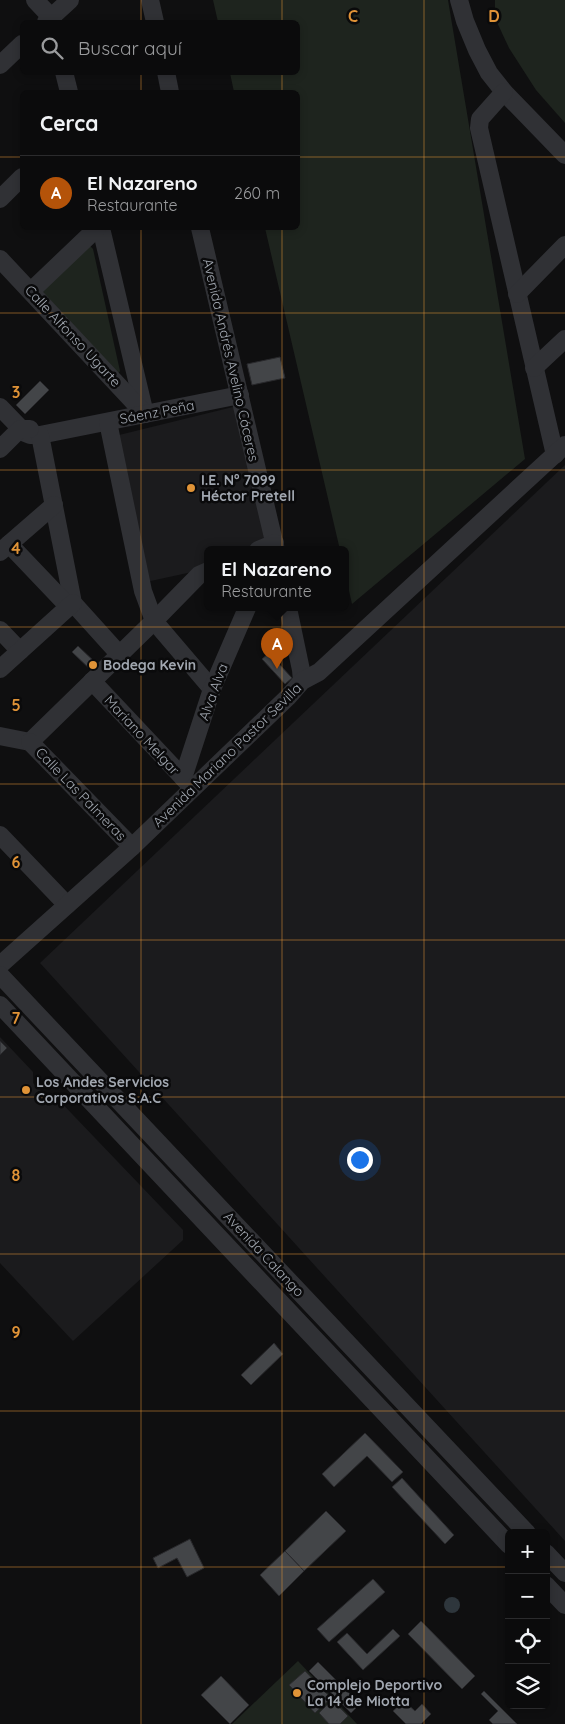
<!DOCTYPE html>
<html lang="es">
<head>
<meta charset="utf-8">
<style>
	body { margin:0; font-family:Quicksand,sans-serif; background:#19191a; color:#f1f3f6 }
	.controls { position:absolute; right:15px; bottom:15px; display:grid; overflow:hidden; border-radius:8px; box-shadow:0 2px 8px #0003 }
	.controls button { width:45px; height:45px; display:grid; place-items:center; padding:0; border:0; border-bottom:1px solid #2b2b2d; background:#0b0b0c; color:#f1f3f6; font:25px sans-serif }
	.you { position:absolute; left:359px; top:1159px; width:18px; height:18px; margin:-12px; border:4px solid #fff; border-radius:50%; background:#1a73e8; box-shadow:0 0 0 8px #1a73e833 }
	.badge { display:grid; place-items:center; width:32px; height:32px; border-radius:50%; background:#b45309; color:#fff; font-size:16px; font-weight:700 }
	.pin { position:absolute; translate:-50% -41px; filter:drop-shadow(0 1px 2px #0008) }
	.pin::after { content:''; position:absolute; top:26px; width:18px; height:15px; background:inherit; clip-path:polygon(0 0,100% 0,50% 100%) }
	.popup { position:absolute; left:204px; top:546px; width:145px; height:65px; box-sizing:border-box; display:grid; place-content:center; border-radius:8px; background:#0b0b0c; filter:drop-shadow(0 1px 4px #0005); font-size:16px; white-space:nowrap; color:#9a9b9d }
	.popup b { font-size:19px; color:#f1f3f6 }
	.popup::after { content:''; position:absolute; left:50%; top:100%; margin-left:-10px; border:10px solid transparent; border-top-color:#0b0b0c }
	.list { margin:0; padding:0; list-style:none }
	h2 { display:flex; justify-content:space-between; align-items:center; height:65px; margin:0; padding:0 20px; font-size:21px }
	h2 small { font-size:16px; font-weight:400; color:#9a9b9d }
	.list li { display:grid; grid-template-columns:32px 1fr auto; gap:15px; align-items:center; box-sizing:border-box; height:75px; padding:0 20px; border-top:1px solid #2b2b2d }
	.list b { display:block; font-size:19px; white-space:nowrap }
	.list p { margin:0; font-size:16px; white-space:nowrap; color:#9a9b9d }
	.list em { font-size:16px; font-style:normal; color:#9a9b9d }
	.icon { flex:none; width:28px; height:28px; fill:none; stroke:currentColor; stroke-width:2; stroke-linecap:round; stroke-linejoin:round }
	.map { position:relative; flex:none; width:565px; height:1724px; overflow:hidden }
	.search { position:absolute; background:#0b0b0c; box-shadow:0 2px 8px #0003; left:20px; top:20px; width:280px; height:55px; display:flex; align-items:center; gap:12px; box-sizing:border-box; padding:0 18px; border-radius:8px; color:#9a9b9d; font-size:19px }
	.panel { position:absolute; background:#0b0b0c; box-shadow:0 2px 8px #0003; left:20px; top:90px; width:280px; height:140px; border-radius:8px }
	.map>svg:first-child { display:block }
	.built { fill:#1b1b1d }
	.green { fill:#1e241e }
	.water { fill:#2e363c }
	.building { fill:#434548; stroke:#29292c }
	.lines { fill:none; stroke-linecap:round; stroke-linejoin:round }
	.minor { stroke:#303135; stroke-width:18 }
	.grid { fill:none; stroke:#e09337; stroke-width:1; stroke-opacity:0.55 }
	.poi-dot { fill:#e09337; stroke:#0a0a0b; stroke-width:2 }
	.labels { text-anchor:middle; stroke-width:5; stroke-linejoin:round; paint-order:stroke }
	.street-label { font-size:14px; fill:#a1a7b0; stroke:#0a0a0b }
	.poi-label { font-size:14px; font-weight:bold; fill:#a1a7b0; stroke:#0a0a0b; text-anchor:start }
	.grid-label { font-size:16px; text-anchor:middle; font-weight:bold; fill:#e09337; stroke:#0a0a0b; stroke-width:5; stroke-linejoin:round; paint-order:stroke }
</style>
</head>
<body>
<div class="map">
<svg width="565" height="1724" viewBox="0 0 565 1724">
	<rect width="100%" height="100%" fill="#0f0f10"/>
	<g class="built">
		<path d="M237,406L268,541L245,550H208V565L192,572L146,582L115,436Z"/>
		<path d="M565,465V1541L40,963Z"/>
		<path d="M0,1037L33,1072V1083L44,1094L52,1093L183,1230V1240L73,1341L0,1263Z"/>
	</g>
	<g class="green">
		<path d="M213,0H448L525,459L352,604L346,577V550H340L265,228H298V92H234L230,73L298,72V22H218Z"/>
		<path d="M495,0H565V123L536,90L509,48L495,18Z"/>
		<path d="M90,246L93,249L120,371L118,374L40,289Z"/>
		<path d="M298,1661L357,1724H232Z"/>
	</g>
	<circle class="water" cx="452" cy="1605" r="8"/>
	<g class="building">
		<path d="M280,357L285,378L252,385L247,364Z"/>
		<path d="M40,381L49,390L25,414L16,405Z"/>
		<path d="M78,646L99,666L93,672L72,652Z"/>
		<path d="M269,653L292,678L285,684L262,659Z"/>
		<path d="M0,1041L7,1048L0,1055Z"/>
		<path d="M274,1343L283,1354L251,1385L241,1375Z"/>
		<path d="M365,1433L403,1472L392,1482L367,1456L334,1487L322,1474Z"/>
		<path d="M402,1478L454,1535L445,1544L392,1487Z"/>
		<path d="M326,1511L346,1531L304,1571L285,1551Z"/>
		<path d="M190,1539L204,1568L187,1577L177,1558L158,1568L153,1558Z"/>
		<path d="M285,1551L304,1571L279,1596L260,1575Z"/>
		<path d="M373,1579L385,1592L329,1642L317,1629Z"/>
		<path d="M421,1621L475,1676L462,1689L408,1634Z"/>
		<path d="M393,1629L400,1636L363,1670L337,1642L347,1633L367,1654Z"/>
		<path d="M318,1662L360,1704L351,1713L309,1671Z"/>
		<path d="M305,1671L331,1698L315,1713L289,1685Z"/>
		<path d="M221,1676L249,1705L230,1724L201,1695Z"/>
		<path d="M484,1691L517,1724H493L489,1720L498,1711L481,1694Z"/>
		<path d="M332,1700L348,1716L340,1724H329L319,1713Z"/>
		<path d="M404,1701L415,1711L422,1704L431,1714L421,1724H406L393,1711Z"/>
	</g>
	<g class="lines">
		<g class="minor">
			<path d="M35,0L51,17L53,22"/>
			<path d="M150,0L155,22"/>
			<path d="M459,0L465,21L477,50L489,73L504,92L565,155"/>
			<path d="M46,22L70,0"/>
			<path d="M0,65L22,44"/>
			<path d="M64,72L69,92"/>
			<path d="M166,72L170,92"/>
			<path d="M504,92L480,119L479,128L555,455"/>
			<path d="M0,199L22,177"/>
			<path d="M101,228L145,414"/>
			<path d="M200,228L276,550"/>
			<path d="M0,259L145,414"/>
			<path d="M31,291L97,228"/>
			<path d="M517,294L565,245"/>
			<path d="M534,368L565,339"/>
			<path d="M0,407L25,433L30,435H40L240,395"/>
			<path d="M108,422L143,591L154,621L212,689"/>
			<path d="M40,435L73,603L119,654"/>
			<path d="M0,449L20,429H30"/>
			<path d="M9,544L69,607"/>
			<path d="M258,550L275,543"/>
			<path d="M0,552L54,505"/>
			<path d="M288,608L301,670L302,681"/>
			<path d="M0,630L20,651"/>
			<path d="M0,669L73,603"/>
			<path d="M92,681L189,784"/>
			<path d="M0,736L30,742"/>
			<path d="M30,742L154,621L199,575L208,571"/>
			<path d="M30,742L132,847"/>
			<path d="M183,778L212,689L247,608"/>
			<path d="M0,835L67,905"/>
			<path d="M0,965L132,847L288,697L302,681L319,672L565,445"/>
			<path d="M0,975L527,1533"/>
			<path d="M0,1005L509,1545"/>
			<path d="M546,1553L565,1573"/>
			<path d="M546,1585L565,1605"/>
		</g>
	</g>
	<path class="grid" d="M141,0V22M282,0V22M424,0V1724M141,72V92M282,72V92M0,157H22M298,157H565M141,228V1724M282,228V1724M0,313H565M0,470H565M0,627H565M0,784H565M0,940H565M0,1097H565M0,1254H565M0,1411H565M0,1567H509M546,1567H565"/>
	<g class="poi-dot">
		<circle cx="191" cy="488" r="5"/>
		<circle cx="93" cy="665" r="5"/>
		<circle cx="26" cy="1090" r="5"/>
		<circle cx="297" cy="1693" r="5"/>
	</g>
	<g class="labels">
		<g class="street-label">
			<text transform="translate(73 336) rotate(47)" y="5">Calle Alfonso Ugarte</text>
			<text transform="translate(231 360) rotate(77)" y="5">Avenida Andrés Avelino Cáceres</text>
			<text transform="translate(157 412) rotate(-11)" y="5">Sáenz Peña</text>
			<text transform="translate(213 692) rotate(-70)" y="5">Alva Alva</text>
			<text transform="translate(142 735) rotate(47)" y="5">Mariano Melgar</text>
			<text transform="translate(227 755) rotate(-44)" y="5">Avenida Mariano Pastor Sevilla</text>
			<text transform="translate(81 794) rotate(46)" y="5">Calle Las Palmeras</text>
			<text transform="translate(264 1254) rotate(47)" y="5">Avenida Calango</text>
		</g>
		<g class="poi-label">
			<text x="201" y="485">I.E. N° 7099<tspan x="201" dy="16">Héctor Pretell</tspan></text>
			<text x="103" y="670">Bodega Kevin</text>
			<text x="36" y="1087">Los Andes Servicios<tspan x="36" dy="16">Corporativos S.A.C</tspan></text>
			<text x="307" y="1690">Complejo Deportivo<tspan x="307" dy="16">La 14 de Miotta</tspan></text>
		</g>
	</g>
	<g class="grid-label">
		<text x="353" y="22">C</text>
		<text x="494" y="22">D</text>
		<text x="16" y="398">3</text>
		<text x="16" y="554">4</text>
		<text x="16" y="711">5</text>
		<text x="16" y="868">6</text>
		<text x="16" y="1024">7</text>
		<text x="16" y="1181">8</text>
		<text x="16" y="1338">9</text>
	</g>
</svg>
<div class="controls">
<button>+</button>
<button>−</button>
<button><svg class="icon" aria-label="locate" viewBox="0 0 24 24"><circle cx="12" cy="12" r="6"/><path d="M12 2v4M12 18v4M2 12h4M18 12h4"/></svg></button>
<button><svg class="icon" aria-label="layers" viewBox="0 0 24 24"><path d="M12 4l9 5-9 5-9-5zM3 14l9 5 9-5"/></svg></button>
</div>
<div class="you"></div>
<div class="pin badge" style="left:277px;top:669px">A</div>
<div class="popup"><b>El Nazareno</b>Restaurante</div>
<div class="search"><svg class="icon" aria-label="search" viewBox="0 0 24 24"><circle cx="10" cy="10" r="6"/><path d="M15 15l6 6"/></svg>Buscar aquí</div>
<section class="panel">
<h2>Cerca<small></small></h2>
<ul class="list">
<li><span class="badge">A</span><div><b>El Nazareno</b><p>Restaurante</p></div><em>260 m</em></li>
</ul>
</section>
</div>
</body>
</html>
